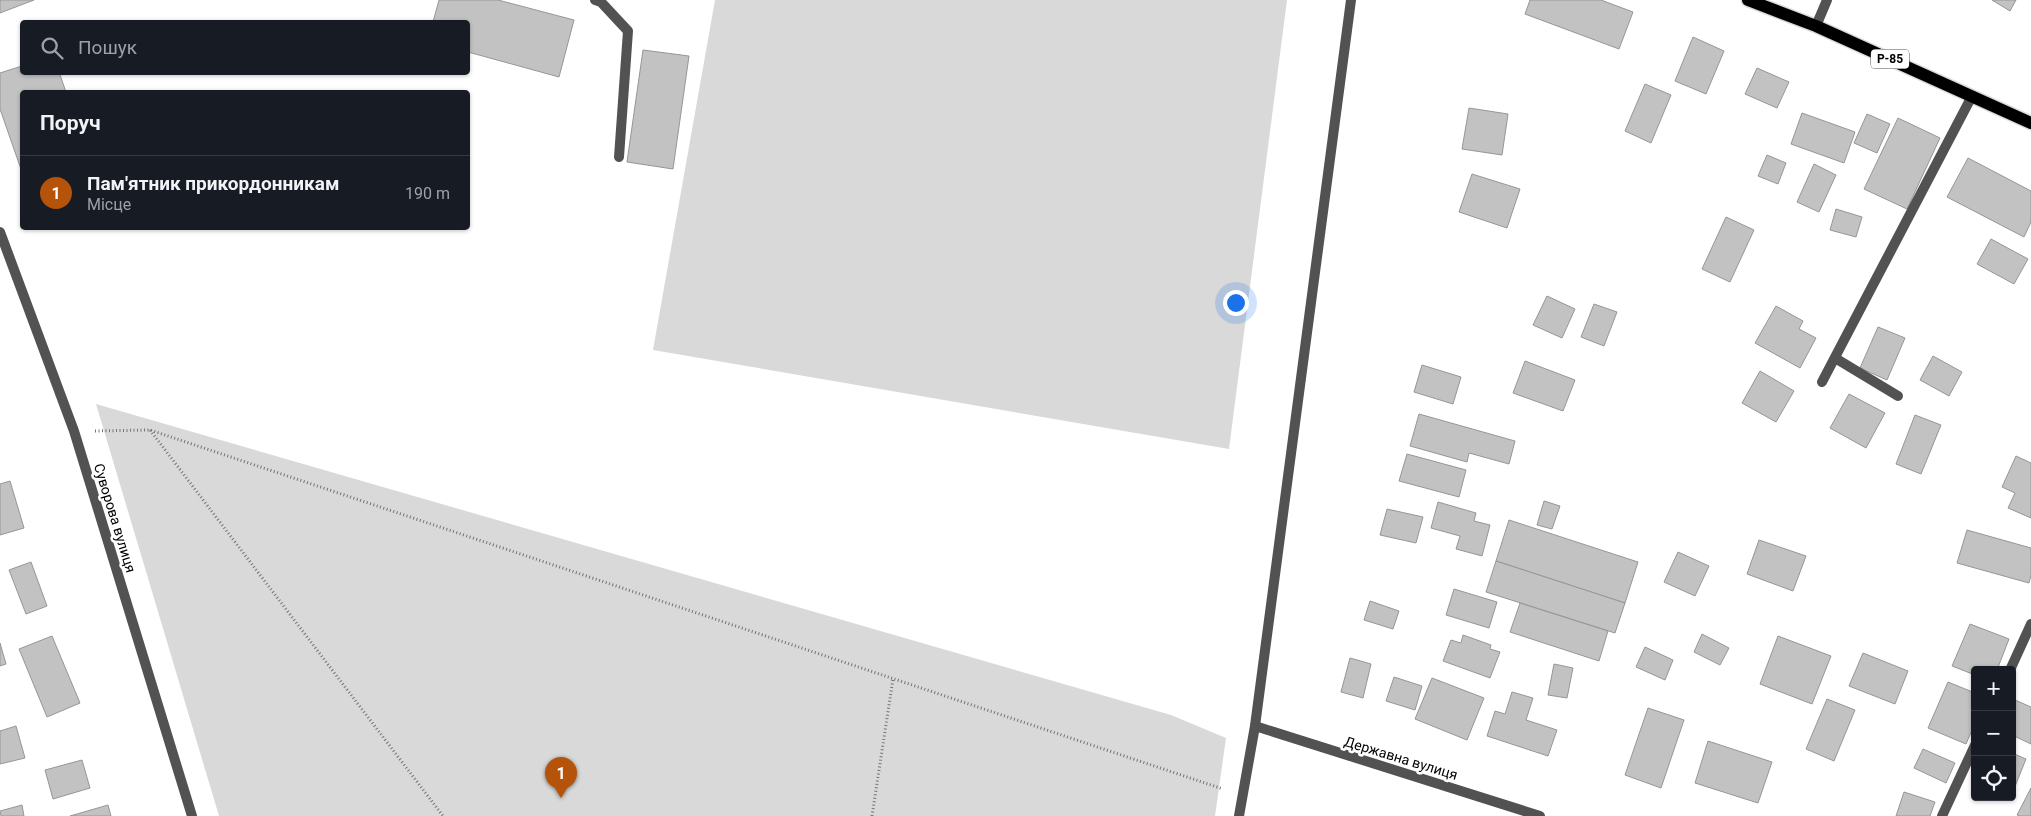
<!DOCTYPE html>
<html lang="uk">
<head>
<meta charset="utf-8">
<style>
	body { margin:0; font-family:Roboto,sans-serif; background:#20242c; color:#f1f3f6 }
	.controls { position:absolute; right:15px; bottom:15px; display:grid; overflow:hidden; border-radius:5px; box-shadow:0 1px 4px #0004 }
	.controls button { width:45px; height:45px; display:grid; place-items:center; padding:0; border:0; border-bottom:1px solid #363941; background:#171b24; color:#f1f3f6; font:25px sans-serif }
	.you { position:absolute; left:1235px; top:302px; width:18px; height:18px; margin:-12px; border:4px solid #fff; border-radius:50%; background:#1a73e8; box-shadow:0 0 0 8px #1a73e833 }
	.badge { display:grid; place-items:center; width:32px; height:32px; border-radius:50%; background:#b45309; color:#fff; font-size:16px; font-weight:700 }
	.pin { position:absolute; translate:-50% -41px; filter:drop-shadow(0 1px 2px #0008) }
	.pin::after { content:''; position:absolute; top:26px; width:18px; height:15px; background:inherit; clip-path:polygon(0 0,100% 0,50% 100%) }
	.list { margin:0; padding:0; list-style:none }
	h2 { display:flex; justify-content:space-between; align-items:center; height:65px; margin:0; padding:0 20px; font-size:21px }
	h2 small { font-size:16px; font-weight:400; color:#9ea1a6 }
	.list li { display:grid; grid-template-columns:32px 1fr auto; gap:15px; align-items:center; box-sizing:border-box; height:75px; padding:0 20px; border-top:1px solid #363941 }
	.list b { display:block; font-size:19px; white-space:nowrap }
	.list p { margin:0; font-size:16px; white-space:nowrap; color:#9ea1a6 }
	.list em { font-size:16px; font-style:normal; color:#9ea1a6 }
	.icon { flex:none; width:28px; height:28px; fill:none; stroke:currentColor; stroke-width:2; stroke-linecap:round; stroke-linejoin:round }
	.map { position:relative; flex:none; width:2031px; height:816px; overflow:hidden }
	.search { position:absolute; background:#171b24; box-shadow:0 1px 4px #0004; left:20px; top:20px; width:450px; height:55px; display:flex; align-items:center; gap:12px; box-sizing:border-box; padding:0 18px; border-radius:5px; color:#9ea1a6; font-size:19px }
	.panel { position:absolute; background:#171b24; box-shadow:0 1px 4px #0004; left:20px; top:90px; width:450px; height:140px; border-radius:5px }
	.map>svg:first-child { display:block }
	.green { fill:#d9d9d9 }
	.building { fill:#c2c2c2; stroke:#969696 }
	.lines { fill:none; stroke-linecap:round; stroke-linejoin:round }
	.primary-casing { stroke:#dbdbdb; stroke-width:15 }
	.path { stroke:#747474; stroke-width:3; stroke-dasharray:1 2.5; stroke-linecap:butt }
	.service { stroke:#525252; stroke-width:10 }
	.minor { stroke:#525252; stroke-width:10 }
	.primary { stroke:#000; stroke-width:12 }
	.labels { text-anchor:middle; stroke-width:5; stroke-linejoin:round; paint-order:stroke }
	.shield { fill:#fff; stroke:#4c4c4c; stroke-width:1 }
	.shield-label { font-size:12px; font-weight:bold; fill:#000 }
	.street-label { font-size:14px; fill:#000; stroke:#fff }
</style>
</head>
<body>
<div class="map">
<svg width="2031" height="816" viewBox="0 0 2031 816">
	<rect width="100%" height="100%" fill="#fff"/>
	<g class="green">
		<path d="M715,0H1287L1229,449L653,350Z"/>
		<path d="M96,404L1171,715L1226,738L1215,816H219Z"/>
	</g>
	<g class="building">
		<path d="M0,0H34L0,13Z"/>
		<path d="M439,0H498L574,20L559,77L468,52V22H433Z"/>
		<path d="M1530,0H1601L1633,12L1619,49L1525,14Z"/>
		<path d="M1992,0H2016L2010,11Z"/>
		<path d="M1693,37L1724,51L1706,94L1675,81Z"/>
		<path d="M643,50L689,56L673,169L627,162Z"/>
		<path d="M22,66V72H59L66,92H22V172L0,109V73Z"/>
		<path d="M1757,68L1789,82L1777,108L1745,94Z"/>
		<path d="M1645,84L1671,95L1651,143L1625,131Z"/>
		<path d="M1469,108L1508,114L1502,155L1462,149Z"/>
		<path d="M1802,113L1855,132L1844,163L1791,144Z"/>
		<path d="M1867,114L1890,124L1877,153L1854,143Z"/>
		<path d="M1898,118L1940,138L1907,209L1864,189Z"/>
		<path d="M1767,155L1786,163L1778,184L1758,176Z"/>
		<path d="M1968,158L2031,191V222L2024,237L1947,197Z"/>
		<path d="M1814,164L1836,175L1819,212L1797,202Z"/>
		<path d="M1472,174L1520,189L1507,228L1459,212Z"/>
		<path d="M1836,209L1862,217L1856,237L1830,230Z"/>
		<path d="M1726,217L1754,230L1730,282L1702,269Z"/>
		<path d="M1991,239L2028,259L2014,284L1977,264Z"/>
		<path d="M1547,296L1575,309L1562,338L1533,325Z"/>
		<path d="M1594,304L1617,312L1604,346L1581,337Z"/>
		<path d="M1776,306L1803,321L1799,329L1816,338L1800,368L1755,343Z"/>
		<path d="M1878,327L1905,338L1887,380L1860,368Z"/>
		<path d="M1933,356L1962,372L1949,396L1920,380Z"/>
		<path d="M1525,361L1575,380L1563,411L1513,393Z"/>
		<path d="M1422,365L1461,377L1453,404L1414,392Z"/>
		<path d="M1760,371L1794,391L1776,422L1742,403Z"/>
		<path d="M1849,394L1885,413L1866,448L1830,428Z"/>
		<path d="M1419,414L1515,441L1509,464L1469,453L1467,462L1410,446Z"/>
		<path d="M1915,415L1941,425L1921,474L1896,464Z"/>
		<path d="M1407,454L1466,470L1459,497L1399,481Z"/>
		<path d="M2016,456L2031,463V518L2008,508L2015,493L2002,487Z"/>
		<path d="M10,481L24,528L0,535V484Z"/>
		<path d="M1544,501L1560,506L1552,529L1537,525Z"/>
		<path d="M1438,502L1476,513L1474,521L1490,525L1482,556L1456,549L1460,536L1431,528Z"/>
		<path d="M1387,509L1423,517L1416,543L1380,535Z"/>
		<path d="M1509,520L1638,562L1625,603L1496,561Z"/>
		<path d="M1967,530L2031,548V575L2029,583L1957,563Z"/>
		<path d="M1759,540L1806,556L1793,591L1747,574Z"/>
		<path d="M1678,552L1709,566L1695,596L1664,582Z"/>
		<path d="M1496,561L1625,603L1615,633L1486,592Z"/>
		<path d="M31,562L47,606L26,614L9,570Z"/>
		<path d="M1454,589L1497,602L1489,628L1446,615Z"/>
		<path d="M1370,601L1399,611L1393,629L1364,620Z"/>
		<path d="M1520,603L1608,631L1599,661L1510,632Z"/>
		<path d="M1970,624L2009,639L1997,670H1975V675L1952,666Z"/>
		<path d="M1702,634L1729,648L1720,665L1694,652Z"/>
		<path d="M1463,635L1491,645L1490,649L1500,652L1490,678L1443,661L1451,640L1461,643Z"/>
		<path d="M52,636L80,703L47,717L19,649Z"/>
		<path d="M1778,636L1831,656L1812,704L1760,684Z"/>
		<path d="M0,643L6,664L0,666Z"/>
		<path d="M1645,647L1673,660L1665,680L1636,667Z"/>
		<path d="M1863,653L1908,671L1895,704L1849,686Z"/>
		<path d="M1350,658L1371,664L1363,698L1341,692Z"/>
		<path d="M1554,664L1573,668L1567,698L1548,695Z"/>
		<path d="M1394,677L1422,686L1415,710L1386,701Z"/>
		<path d="M1432,678L1484,698L1467,740L1415,719Z"/>
		<path d="M1948,682L1975,693V723L1966,744L1928,728Z"/>
		<path d="M1512,692L1533,698L1526,720L1557,730L1548,756L1487,736L1495,711L1505,714Z"/>
		<path d="M1827,699L1855,710L1834,761L1806,749Z"/>
		<path d="M2015,700L2031,707V744L2012,735V705Z"/>
		<path d="M1648,708L1684,720L1661,788L1625,775Z"/>
		<path d="M16,726L25,758L0,764V731Z"/>
		<path d="M1708,741L1772,762L1758,803L1695,783Z"/>
		<path d="M1923,749L1955,763L1946,783L1914,768Z"/>
		<path d="M2012,753L2026,759L2012,794Z"/>
		<path d="M82,760L90,788L53,799L45,770Z"/>
		<path d="M2031,788V816H2020L2017,815Z"/>
		<path d="M1904,792L1935,802L1930,816H1896Z"/>
		<path d="M22,805L24,816H1L0,811Z"/>
		<path d="M108,805L111,816H70Z"/>
	</g>
	<g class="lines">
		<defs>
			<path id="primary" d="M1748,0L1816,26L2031,123"/>
		</defs>
		<use href="#primary" class="primary-casing"/>
		<g class="path">
			<path d="M150,430L443,816"/>
			<path d="M95,431L150,430L1223,789"/>
			<path d="M872,816L893,679"/>
		</g>
		<g class="service">
			<path d="M595,0L601,2L628,31L619,157"/>
			<path d="M1835,358L1898,396"/>
			<path d="M1822,382L1972,96"/>
		</g>
		<g class="minor">
			<path d="M1816,26L1827,0"/>
			<path d="M0,232L74,431L192,816"/>
			<path d="M2010,670L2031,624"/>
			<path d="M1255,726L1540,816"/>
			<path d="M1239,816L1255,726L1351,0"/>
			<path d="M1942,816L1975,745"/>
		</g>
		<use href="#primary" class="primary"/>
	</g>
	<g class="labels">
		<rect class="shield" x="1871" y="49.5" width="38" height="19" rx="4"/>
		<g class="shield-label">
			<text x="1890" y="63">Р-85</text>
		</g>
		<g class="street-label">
			<text transform="translate(115 518) rotate(73)" y="5">Суворова вулиця</text>
			<text transform="translate(1401 758) rotate(17)" y="5">Державна вулиця</text>
		</g>
	</g>
</svg>
<div class="controls">
<button>+</button>
<button>−</button>
<button><svg class="icon" aria-label="locate" viewBox="0 0 24 24"><circle cx="12" cy="12" r="6"/><path d="M12 2v4M12 18v4M2 12h4M18 12h4"/></svg></button>
</div>
<div class="you"></div>
<div class="pin badge" style="left:561px;top:798px">1</div>
<div class="search"><svg class="icon" aria-label="search" viewBox="0 0 24 24"><circle cx="10" cy="10" r="6"/><path d="M15 15l6 6"/></svg>Пошук</div>
<section class="panel">
<h2>Поруч<small></small></h2>
<ul class="list">
<li><span class="badge">1</span><div><b>Пам'ятник прикордонникам</b><p>Місце</p></div><em>190 m</em></li>
</ul>
</section>
</div>
</body>
</html>
